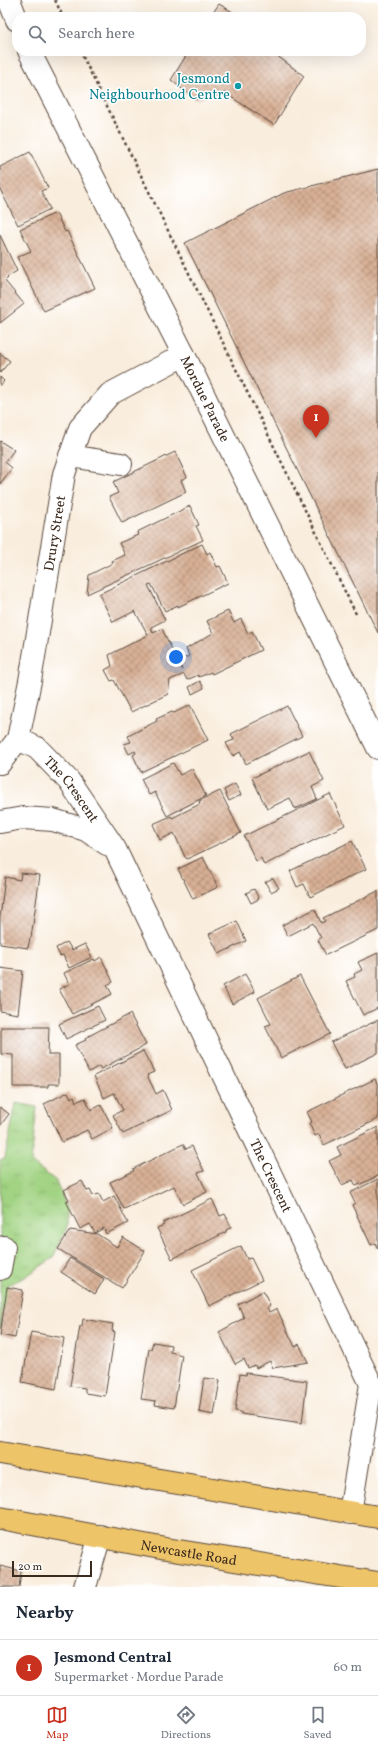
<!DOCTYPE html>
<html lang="en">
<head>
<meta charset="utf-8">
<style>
	body { margin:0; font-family:Vollkorn,serif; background:#f6f6f7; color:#1f2937 }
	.scale { position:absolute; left:12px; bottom:10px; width:80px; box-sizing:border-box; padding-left:4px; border:2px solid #3b2a1e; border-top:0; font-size:11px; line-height:14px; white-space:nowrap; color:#3b2a1e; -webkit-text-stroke:3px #fff; paint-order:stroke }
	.you { position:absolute; left:176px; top:657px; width:14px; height:14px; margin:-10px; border:3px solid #fff; border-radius:50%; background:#1a73e8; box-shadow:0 0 0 6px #1a73e833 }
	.badge { display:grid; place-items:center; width:26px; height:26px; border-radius:50%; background:#c8321e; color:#fff; font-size:13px; font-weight:700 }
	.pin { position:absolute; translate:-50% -33px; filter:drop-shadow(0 1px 2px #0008) }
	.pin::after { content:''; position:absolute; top:21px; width:14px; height:12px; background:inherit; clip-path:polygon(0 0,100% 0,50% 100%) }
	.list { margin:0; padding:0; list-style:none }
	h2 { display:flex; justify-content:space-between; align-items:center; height:52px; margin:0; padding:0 16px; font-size:17px }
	h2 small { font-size:13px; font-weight:400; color:#747a83 }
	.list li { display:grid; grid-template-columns:26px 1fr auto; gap:12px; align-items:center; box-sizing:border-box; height:56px; padding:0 16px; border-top:1px solid #e0e1e3 }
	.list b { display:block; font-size:15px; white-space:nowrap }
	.list p { margin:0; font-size:13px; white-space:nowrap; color:#747a83 }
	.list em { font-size:13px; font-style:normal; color:#747a83 }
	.icon { flex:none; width:22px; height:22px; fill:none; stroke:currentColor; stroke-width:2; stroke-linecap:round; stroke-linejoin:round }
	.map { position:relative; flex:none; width:378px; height:1587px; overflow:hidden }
	.search { position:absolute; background:#fff; box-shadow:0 4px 16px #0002; left:12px; right:12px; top:12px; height:44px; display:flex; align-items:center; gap:10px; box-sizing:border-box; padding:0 14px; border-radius:16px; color:#747a83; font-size:15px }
	.sheet { height:108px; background:#fff }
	nav { display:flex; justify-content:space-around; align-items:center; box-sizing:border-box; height:56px; border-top:1px solid #e0e1e3; background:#fff; font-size:11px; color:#747a83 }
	nav a { display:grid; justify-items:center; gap:2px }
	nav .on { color:#c8321e }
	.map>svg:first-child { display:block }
	.park { fill:url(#park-tufts); stroke:#6e7e50 }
	.building { fill:url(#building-cross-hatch) }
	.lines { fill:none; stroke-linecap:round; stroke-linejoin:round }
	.minor-casing { stroke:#58473b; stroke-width:24 }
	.highway-casing { stroke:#58473b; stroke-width:24 }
	.path { stroke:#58473b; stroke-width:2.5; stroke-dasharray:3 3; stroke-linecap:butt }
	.minor { stroke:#fff; stroke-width:22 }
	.highway { stroke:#eec469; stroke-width:22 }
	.culture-dot { fill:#0f9aa8; stroke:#fff; stroke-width:1.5 }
	.labels { text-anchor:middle; stroke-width:3; stroke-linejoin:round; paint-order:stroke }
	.culture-label { font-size:14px; fill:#0d838f; stroke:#fff; text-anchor:end }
	.street-label { font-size:14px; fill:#3b2a1e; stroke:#fff }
</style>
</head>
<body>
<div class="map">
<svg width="378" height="1587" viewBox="0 0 378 1587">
	<defs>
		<pattern id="park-tufts" width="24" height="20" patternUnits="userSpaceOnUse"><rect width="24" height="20" fill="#a1d382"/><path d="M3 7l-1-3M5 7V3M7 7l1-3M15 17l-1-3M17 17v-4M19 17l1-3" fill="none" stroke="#8cb570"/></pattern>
		<pattern id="building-cross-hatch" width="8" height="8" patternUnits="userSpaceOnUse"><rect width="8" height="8" fill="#d8b095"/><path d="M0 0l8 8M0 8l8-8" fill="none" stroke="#b08f79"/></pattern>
	</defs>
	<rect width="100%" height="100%" fill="#fff"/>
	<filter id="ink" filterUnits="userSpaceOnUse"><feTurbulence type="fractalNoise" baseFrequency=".025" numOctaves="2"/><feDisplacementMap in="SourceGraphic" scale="8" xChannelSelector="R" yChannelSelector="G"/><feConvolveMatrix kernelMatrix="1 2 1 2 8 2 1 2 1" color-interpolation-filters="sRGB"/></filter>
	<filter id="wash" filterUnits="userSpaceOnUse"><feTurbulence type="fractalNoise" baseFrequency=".012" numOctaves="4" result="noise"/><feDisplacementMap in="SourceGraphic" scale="16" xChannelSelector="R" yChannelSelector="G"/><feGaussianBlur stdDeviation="0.9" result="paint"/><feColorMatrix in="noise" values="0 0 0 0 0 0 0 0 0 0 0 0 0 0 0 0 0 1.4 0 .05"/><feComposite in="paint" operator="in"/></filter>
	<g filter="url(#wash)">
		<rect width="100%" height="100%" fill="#f9eddd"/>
		<path class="park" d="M16,1103L37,1107L31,1162L56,1181L67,1208V1227L53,1258L25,1277L8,1285L0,1328V1160L5,1158Z"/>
		<g id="blocks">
			<g class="building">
				<path d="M219,4L241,17H210Z"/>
				<path d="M189,51H279L276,55L304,76L274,125L225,93L195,99L171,80Z"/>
				<path d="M30,152L48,188L41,191L50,209L18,225L0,189V167Z"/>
				<path d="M378,169V633L185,243L284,193Z"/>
				<path d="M56,213L65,232L67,231L95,288L44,311L17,257L31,251L20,229Z"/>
				<path d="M0,235L17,271L7,277L8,278L5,281L24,304L0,323Z"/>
				<path d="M0,353L10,361L0,373Z"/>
				<path d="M0,377L4,381L0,386Z"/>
				<path d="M0,441L14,450L5,462L12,468L0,484Z"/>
				<path d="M175,452L187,477L181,480L186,492L122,523L109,497L118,493L113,482Z"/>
				<path d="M190,506L199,525L196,526L203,540L87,594L89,575L113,563L112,561L125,555L119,543L138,535L137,532Z"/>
				<path d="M202,544L207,554L210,552L217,567L220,566L228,583L178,607V605L165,611L151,584L148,585L165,620L151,627L153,633L162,629L182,670L178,661L189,656L186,649L213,633L207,621L228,611L234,623L241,619L248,634L252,631L261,650L212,674L211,672L199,677L198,675L187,680L184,674L170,680L168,694L131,712L114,680L111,681L105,670L112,666L109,655L148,635L135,611L113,622L99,594Z"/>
				<path d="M200,681L204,688L192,694L189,687Z"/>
				<path d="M190,705L208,740L141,772L133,755L136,753L135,751L129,754L124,744L131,742L128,736L157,721L156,719L172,712L174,713Z"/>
				<path d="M287,706L302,736L246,764L240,752L233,756L226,743L234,740L231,734Z"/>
				<path d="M309,751L324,781L312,787L317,799L295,809L290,798L267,809L252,778Z"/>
				<path d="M173,763L180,775L192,769L206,796L167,816L155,792L149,795L141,779Z"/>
				<path d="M235,784L241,795L229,801L224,790Z"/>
				<path d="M220,791L241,833L187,859L185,857L174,833L160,840L153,824L171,816L172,818L200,804L199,801Z"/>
				<path d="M330,794L345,825L264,865L261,858L256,861L244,836Z"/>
				<path d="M352,841L366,869L310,897L304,884L297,887L290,871Z"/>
				<path d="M203,857L218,887L193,899L178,869Z"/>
				<path d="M21,873L40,875L31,938H30L28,948L0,944V918L5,877L20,880Z"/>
				<path d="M273,878L279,888L271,892L265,882Z"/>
				<path d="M254,889L259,899L251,903L246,893Z"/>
				<path d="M378,891V930L326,955L318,940L321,938L313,923L288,936L282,925L315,909L321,923L325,921L323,918Z"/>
				<path d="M237,921L246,941L219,954L209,934Z"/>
				<path d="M67,942L72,950L85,944L92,957L69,968L63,955L60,956L56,948Z"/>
				<path d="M378,953V1008L363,1015L346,981L355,977L354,974L362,970L358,962Z"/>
				<path d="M101,957L113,982L107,985L112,994L72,1014L59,989L69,984L64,973L94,959L95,961Z"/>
				<path d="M0,968L23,971L18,1014L0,1011Z"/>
				<path d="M245,974L255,992L232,1004L223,986Z"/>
				<path d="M300,976L330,1034L281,1058L265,1026L271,1024L258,998Z"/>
				<path d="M98,1006L105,1020L66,1039L59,1024Z"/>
				<path d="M130,1014L146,1045L101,1069L99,1066L89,1072L75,1045L86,1040L85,1038Z"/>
				<path d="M378,1020V1053L345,1069L331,1042Z"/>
				<path d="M1,1027H49L48,1055H59V1084H48V1087H13V1055L1,1054Z"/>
				<path d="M143,1051L154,1072L147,1075L156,1094L163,1090L172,1110L123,1134L113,1115L123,1110L114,1093L104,1098L94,1076Z"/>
				<path d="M375,1079L378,1086V1119L324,1145L319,1134L315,1136L309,1123L312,1122L307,1112Z"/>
				<path d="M68,1092L71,1098L74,1096L76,1102L85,1098L91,1110L101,1105L113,1128L92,1139L87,1130L62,1142L44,1104Z"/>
				<path d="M0,1107L9,1114L0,1126Z"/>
				<path d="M378,1127V1176L356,1186L353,1180L342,1185L329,1161L341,1155L337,1147Z"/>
				<path d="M183,1144L186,1149L192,1146L204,1171L198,1173L207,1192L183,1204L174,1186L124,1209L110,1182L134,1171L133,1169Z"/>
				<path d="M378,1179V1249L375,1243L371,1245L352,1205L355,1203L350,1193Z"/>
				<path d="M82,1181L87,1191L90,1190L93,1196L99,1194L103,1202L114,1196L128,1223L106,1234L104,1228L95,1233L90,1224L80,1229L66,1201L69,1200L64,1190Z"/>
				<path d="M212,1199L220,1216L225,1214L231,1227L226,1230V1232L172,1259L157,1228L164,1225L163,1223Z"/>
				<path d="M70,1230L97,1234L117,1247L123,1237L145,1251L122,1288L58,1249Z"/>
				<path d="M241,1246L247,1259L251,1258L262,1280L209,1306L192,1270Z"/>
				<path d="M70,1258L104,1279L95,1294L61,1272Z"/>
				<path d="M7,1287L23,1290L15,1338L0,1335Z"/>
				<path d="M263,1291L270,1306L267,1308L269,1313L277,1309L295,1347L299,1344L308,1362L273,1368L270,1361L256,1368L255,1365L248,1368L244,1359L235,1364L219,1332L244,1318L238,1304Z"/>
				<path d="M83,1319L113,1324L112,1331L115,1332L105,1396L85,1393V1388L70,1386L80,1326H82Z"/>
				<path d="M31,1332L64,1338L56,1389L22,1382Z"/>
				<path d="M153,1342L171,1345L170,1352L182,1355L174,1408L155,1405L156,1401L141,1399L149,1349H151Z"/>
				<path d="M246,1373L307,1381L302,1423L241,1414V1412L235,1411L240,1374L246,1375Z"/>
				<path d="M204,1378L220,1380L214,1415L199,1412Z"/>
				<path d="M0,1566L21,1571L19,1587H0Z"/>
			</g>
		</g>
	</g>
	<g filter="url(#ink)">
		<use href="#blocks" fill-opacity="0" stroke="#58473b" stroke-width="1"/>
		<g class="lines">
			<defs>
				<g id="minor">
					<path d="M9,0L17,20"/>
					<path id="s1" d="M29,51L184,355L378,748"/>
					<path d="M70,456L121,464"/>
					<path id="s2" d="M18,739L37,748L69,781L115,849L371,1384L350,1513"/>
					<path id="s3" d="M0,763L18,739L30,681L64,474L80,428L110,394L184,355"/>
					<path d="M0,822L23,818L53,820L86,830L107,844"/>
					<path d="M0,1269L4,1247"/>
					<path d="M85,1587L100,1536"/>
				</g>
				<g id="highway">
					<path d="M0,1453L378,1517"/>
					<path id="s4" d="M0,1518L166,1549L378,1583"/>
				</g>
			</defs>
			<use href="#minor" class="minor-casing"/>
			<use href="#highway" class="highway-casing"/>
			<g class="path">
				<path d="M55,0L63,17"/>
				<path d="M80,51L357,616"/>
			</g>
			<use href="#minor" class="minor"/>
			<use href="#highway" class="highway"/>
		</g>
	</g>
	<circle class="culture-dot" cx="238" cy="86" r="4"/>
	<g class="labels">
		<g class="culture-label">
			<text x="230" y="83">Jesmond<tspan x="230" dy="16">Neighbourhood Centre</tspan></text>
		</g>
		<g class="street-label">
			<text dy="5" stroke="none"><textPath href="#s1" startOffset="390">Mordue Parade</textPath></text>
			<text dy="5" stroke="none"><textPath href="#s3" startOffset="239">Drury Street</textPath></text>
			<text dy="5" stroke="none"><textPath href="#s2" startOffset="75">The Crescent</textPath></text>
			<text dy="5" stroke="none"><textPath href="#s2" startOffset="511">The Crescent</textPath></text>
			<text dy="5" stroke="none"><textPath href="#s4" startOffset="192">Newcastle Road</textPath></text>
		</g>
	</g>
</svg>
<div class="scale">20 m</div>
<div class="you"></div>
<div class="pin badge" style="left:316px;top:438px">1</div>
<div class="search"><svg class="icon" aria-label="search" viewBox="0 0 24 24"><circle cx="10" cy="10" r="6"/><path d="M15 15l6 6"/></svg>Search here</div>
</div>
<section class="sheet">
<h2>Nearby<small></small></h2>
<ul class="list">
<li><span class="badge">1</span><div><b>Jesmond Central</b><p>Supermarket · Mordue Parade</p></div><em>60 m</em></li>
</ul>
</section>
<nav>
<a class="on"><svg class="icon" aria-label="map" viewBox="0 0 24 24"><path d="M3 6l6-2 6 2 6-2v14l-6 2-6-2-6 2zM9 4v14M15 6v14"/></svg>Map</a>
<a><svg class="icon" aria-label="directions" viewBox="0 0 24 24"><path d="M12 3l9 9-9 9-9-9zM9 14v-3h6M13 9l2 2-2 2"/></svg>Directions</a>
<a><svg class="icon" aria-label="saved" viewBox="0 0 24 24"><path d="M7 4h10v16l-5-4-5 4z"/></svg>Saved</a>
</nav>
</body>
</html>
